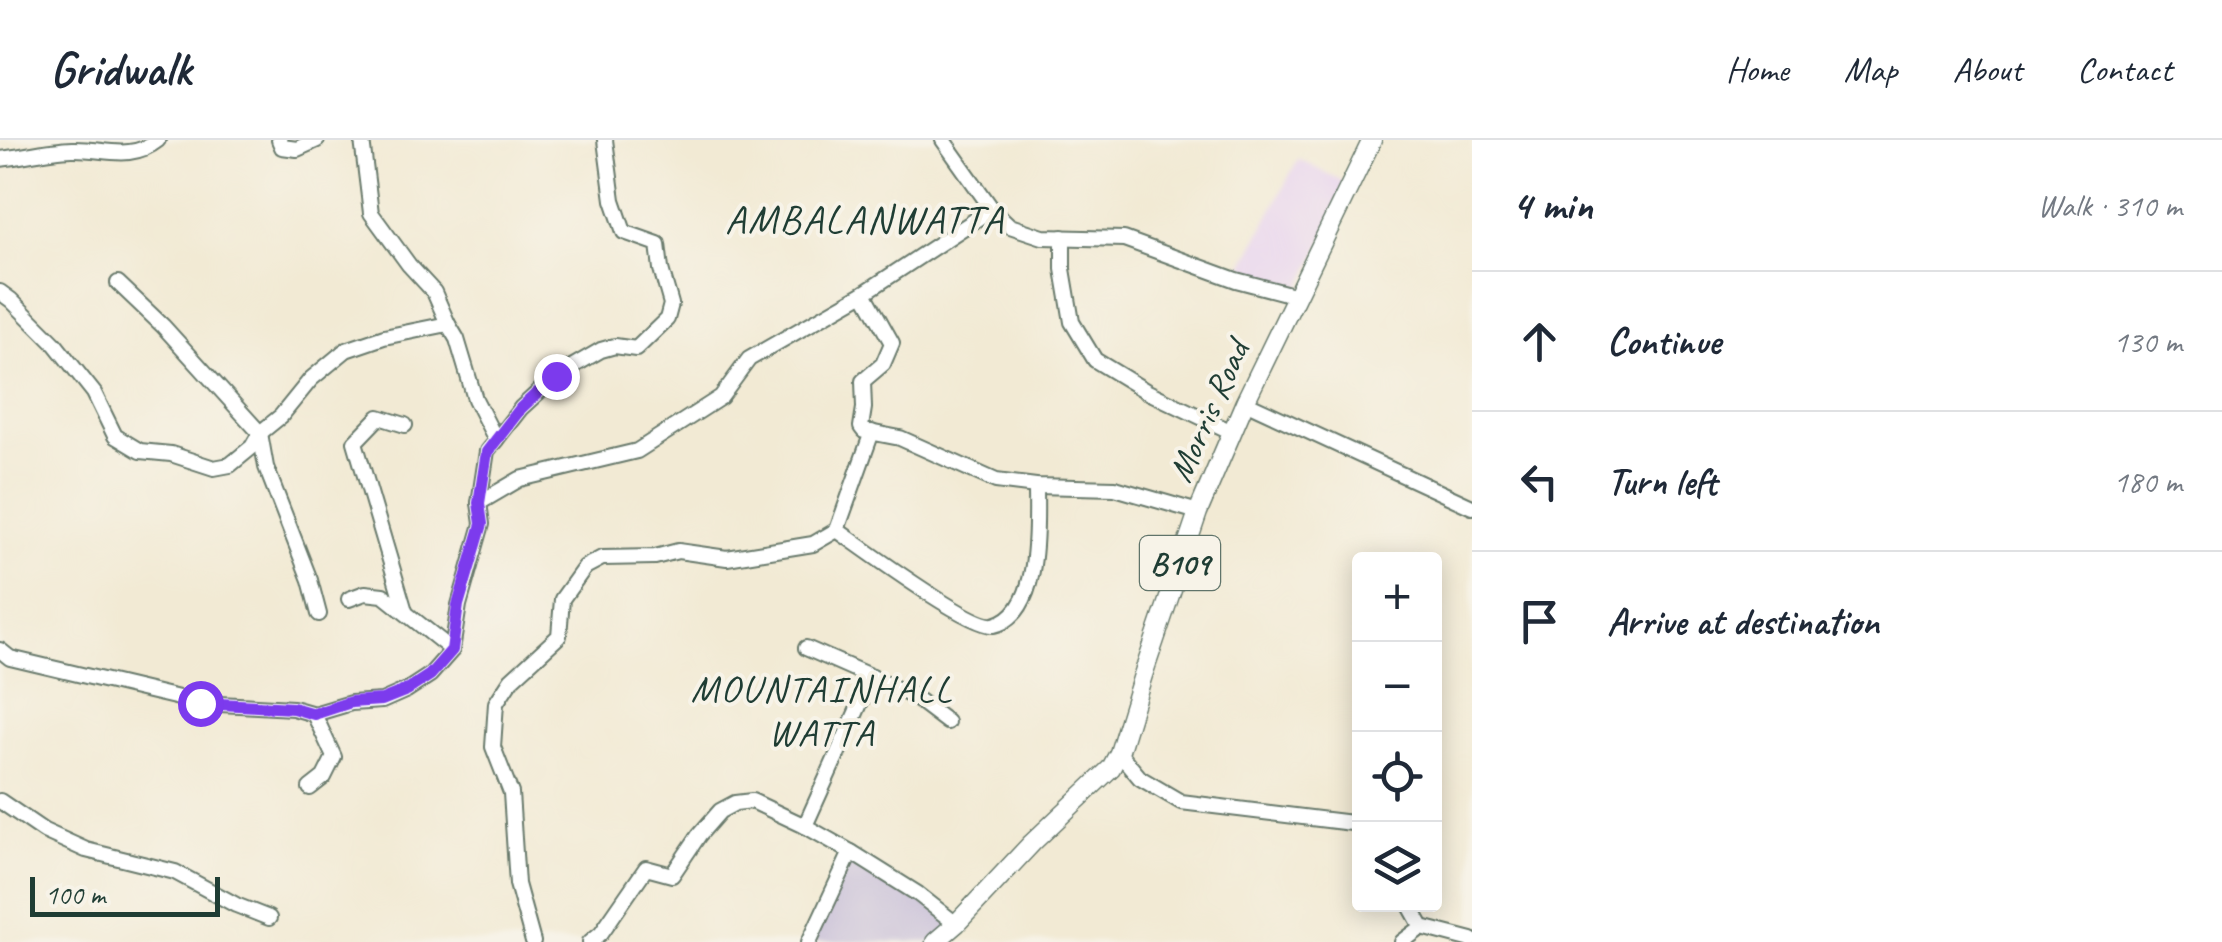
<!DOCTYPE html>
<html lang="en">
<head>
<meta charset="utf-8">
<style>
	body { margin:0; font-family:Caveat,sans-serif; background:#f6f6f7; color:#1f2937 }
	.controls { position:absolute; right:30px; bottom:30px; display:grid; overflow:hidden; border-radius:10px; box-shadow:0 5px 25px #0003 }
	.controls button { width:90px; height:90px; display:grid; place-items:center; padding:0; border:0; border-bottom:2px solid #e0e1e3; background:#fff; color:#1f2937; font:50px sans-serif }
	.scale { position:absolute; left:30px; bottom:25px; width:190px; box-sizing:border-box; padding-left:10px; border:5px solid #1f3d34; border-top:0; font-size:28px; line-height:35px; white-space:nowrap; color:#1f3d34; -webkit-text-stroke:8px #f7f3e8; paint-order:stroke }
	.stop { position:absolute; width:30px; height:30px; margin:-22px; border:8px solid #7c3aed; border-radius:50%; background:#fff }
	.stop.end { background:#7c3aed; border-color:#fff; box-shadow:0 2px 10px #0008 }
	.list { margin:0; padding:0; list-style:none }
	h2 { display:flex; justify-content:space-between; align-items:center; height:130px; margin:0; padding:0 40px; font-size:42px }
	h2 small { font-size:32px; font-weight:400; color:#747a83 }
	.list li { display:grid; grid-template-columns:65px 1fr auto; gap:30px; align-items:center; box-sizing:border-box; height:140px; padding:0 40px; border-top:2px solid #e0e1e3 }
	.list b { display:block; font-size:38px; white-space:nowrap }
	.list em { font-size:32px; font-style:normal; color:#747a83 }
	.icon { flex:none; width:55px; height:55px; fill:none; stroke:currentColor; stroke-width:2; stroke-linecap:round; stroke-linejoin:round }
	.map { position:relative; flex:none; width:1472px; height:802px; overflow:hidden }
	header { display:flex; align-items:center; gap:60px; box-sizing:border-box; height:140px; padding:0 50px; background:#fff; border-bottom:2px solid #e0e1e3 }
	header strong { font-size:48px }
	nav { display:flex; gap:55px; margin-inline-start:auto; font-size:35px }
	main { display:flex }
	aside { flex:1; background:#fff }
	.map>svg:first-child { display:block }
	.built { fill:#e7d2ef }
	.industrial { fill:#c8bfd8 }
	.lines { fill:none; stroke-linecap:round; stroke-linejoin:round }
	.minor-casing { stroke:#697a6c; stroke-width:18 }
	.major-casing { stroke:#697a6c; stroke-width:21 }
	.minor { stroke:#fff; stroke-width:14 }
	.major { stroke:#fff; stroke-width:18 }
	.route { stroke:#7c3aed; stroke-width:12 }
	.labels { text-anchor:middle; stroke-width:8; stroke-linejoin:round; paint-order:stroke }
	.shield { fill:#f7f3e8; stroke:#60746a; stroke-width:2.5 }
	.shield-label { font-size:32px; font-weight:bold; fill:#1f3d34 }
	.street-label { font-size:35px; fill:#1f3d34; stroke:#f7f3e8 }
	.neighbourhood-label { font-size:38px; letter-spacing:2.5px; fill:#1f3d34; stroke:#f7f3e8 }
	.quarter-label { font-size:40px; letter-spacing:2.5px; fill:#1f3d34; stroke:#f7f3e8 }
</style>
</head>
<body>
<header>
<strong>Gridwalk</strong>
<nav><a>Home</a><a>Map</a><a>About</a><a>Contact</a></nav>
</header>
<main>
<div class="map">
<svg width="1472" height="802" viewBox="0 0 1472 802">
	<rect width="100%" height="100%" fill="#f7f3e8"/>
	<filter id="ink" filterUnits="userSpaceOnUse"><feTurbulence type="fractalNoise" baseFrequency=".01" numOctaves="2"/><feDisplacementMap in="SourceGraphic" scale="20" xChannelSelector="R" yChannelSelector="G"/><feConvolveMatrix kernelMatrix="1 2 1 2 8 2 1 2 1" color-interpolation-filters="sRGB"/></filter>
	<filter id="wash" filterUnits="userSpaceOnUse"><feTurbulence type="fractalNoise" baseFrequency=".0048" numOctaves="4" result="noise"/><feDisplacementMap in="SourceGraphic" scale="40" xChannelSelector="R" yChannelSelector="G"/><feGaussianBlur stdDeviation="2.25" result="paint"/><feColorMatrix in="noise" values="0 0 0 0 0 0 0 0 0 0 0 0 0 0 0 0 0 1.4 0 .05"/><feComposite in="paint" operator="in"/></filter>
	<g filter="url(#wash)">
		<rect width="100%" height="100%" fill="#f2ead4"/>
		<path class="built" d="M1298,19L1350,45L1297,156L1236,140Z"/>
		<path class="industrial" d="M851,712L956,784L935,802H809Z"/>
	</g>
	<g filter="url(#ink)">
		<g class="lines">
			<defs>
				<g id="minor">
					<path d="M279,0L282,7L297,9L317,0"/>
					<path d="M943,0L992,69L1010,86L1043,97L1124,99L1236,140L1297,156"/>
					<path d="M0,19C24,16 48,10 72,9C104,8 130,22 158,0"/>
					<path d="M1063,97V129L1072,182L1095,220L1146,251L1232,292"/>
					<path d="M118,143L163,186L260,293L266,327L310,440L319,474"/>
					<path d="M0,152L11,160L55,204L94,253L115,296L140,311L171,314L214,328L230,325L252,307L260,293L281,276L311,239L346,210L384,197L448,184"/>
					<path d="M864,153L892,203L883,224L863,241L864,268L861,287L864,291L900,298L996,341L1036,346L1115,348L1198,372"/>
					<path d="M1245,262L1472,367"/>
					<path d="M405,285L379,277L355,302L405,471"/>
					<path d="M496,300L521,268L556,236L601,210L615,206L636,209L667,179L671,164L661,129L658,104L624,92L613,60L605,0"/>
					<path d="M479,363L520,339L637,311L721,257L749,219L864,153L992,69"/>
					<path d="M837,390C860,406 972,489 994,485C1042,474 1036,382 1036,346"/>
					<path d="M349,459L365,453L383,455L452,510"/>
					<path d="M0,510L10,518L200,563L293,568L314,574L351,563L382,561L407,550L430,535L452,510L459,465L482,384L479,363L487,311L496,300L475,259L457,199L448,184L434,152L409,125L371,73L362,0"/>
					<path d="M872,537L914,557L947,582"/>
					<path d="M1119,613L1140,638L1181,662L1360,684"/>
					<path d="M310,648L324,637L334,617L314,574"/>
					<path d="M0,661L44,691L86,710L175,732L236,765L269,778"/>
					<path d="M805,686L872,537L806,508"/>
					<path d="M1409,764L1422,787L1472,800"/>
					<path d="M533,802L517,744L511,653L493,607L496,563L511,540L559,496L562,459L585,427L602,418L655,417L678,411L727,418L813,404L837,390L872,292"/>
					<path d="M590,802L601,793L646,728L672,735L699,695L720,671L735,663L752,661L805,686L851,712L918,754L956,784"/>
					<path d="M809,802L851,712"/>
					<path d="M1402,802L1422,787"/>
				</g>
				<path id="major" d="M935,802L956,784L1032,703L1111,628L1119,613L1143,535L1198,372L1245,262L1372,0"/>
			</defs>
			<use href="#minor" class="minor-casing"/>
			<use href="#major" class="major-casing"/>
			<use href="#minor" class="minor"/>
			<use href="#major" class="major"/>
		</g>
	</g>
	<g class="lines" filter="url(#ink)">
		<path class="route" d="M200,563L293,568L314,574L351,562L382,560L407,550L430,535L452,510L458,465L482,384L479,363L487,312L521,268L556,236"/>
	</g>
	<g class="labels">
		<rect class="shield" x="1140" y="396" width="80" height="54" rx="8"/>
		<g class="shield-label">
			<text x="1180" y="434">B109</text>
		</g>
		<g class="street-label">
			<text transform="translate(1208 271) rotate(-66)" y="12">Morris Road</text>
		</g>
		<g class="neighbourhood-label">
			<text x="822" y="561">MOUNTAINHALL<tspan x="822" dy="44">WATTA</tspan></text>
		</g>
		<g class="quarter-label">
			<text x="865" y="92">AMBALANWATTA</text>
		</g>
	</g>
</svg>
<div class="controls">
<button>+</button>
<button>−</button>
<button><svg class="icon" aria-label="locate" viewBox="0 0 24 24"><circle cx="12" cy="12" r="6"/><path d="M12 2v4M12 18v4M2 12h4M18 12h4"/></svg></button>
<button><svg class="icon" aria-label="layers" viewBox="0 0 24 24"><path d="M12 4l9 5-9 5-9-5zM3 14l9 5 9-5"/></svg></button>
</div>
<div class="scale">100 m</div>
<div class="stop" style="left:200px;top:563px"></div>
<div class="stop end" style="left:556px;top:236px"></div>
</div>
<aside>
<h2>4 min<small>Walk · 310 m</small></h2>
<ul class="list">
<li><svg class="icon" aria-label="ahead" viewBox="0 0 24 24"><path d="M12 20V5M6 11l6-6 6 6"/></svg><div><b>Continue</b></div><em>130 m</em></li>
<li><svg class="icon" aria-label="left" viewBox="0 0 24 24"><path d="M17 20v-9H6M10 6l-5 5 5 5"/></svg><div><b>Turn left</b></div><em>180 m</em></li>
<li><svg class="icon" aria-label="arrive" viewBox="0 0 24 24"><path d="M6 21V4h12l-3 4 3 4H6"/></svg><div><b>Arrive at destination</b></div></li>
</ul>
</aside>
</main>
</body>
</html>
